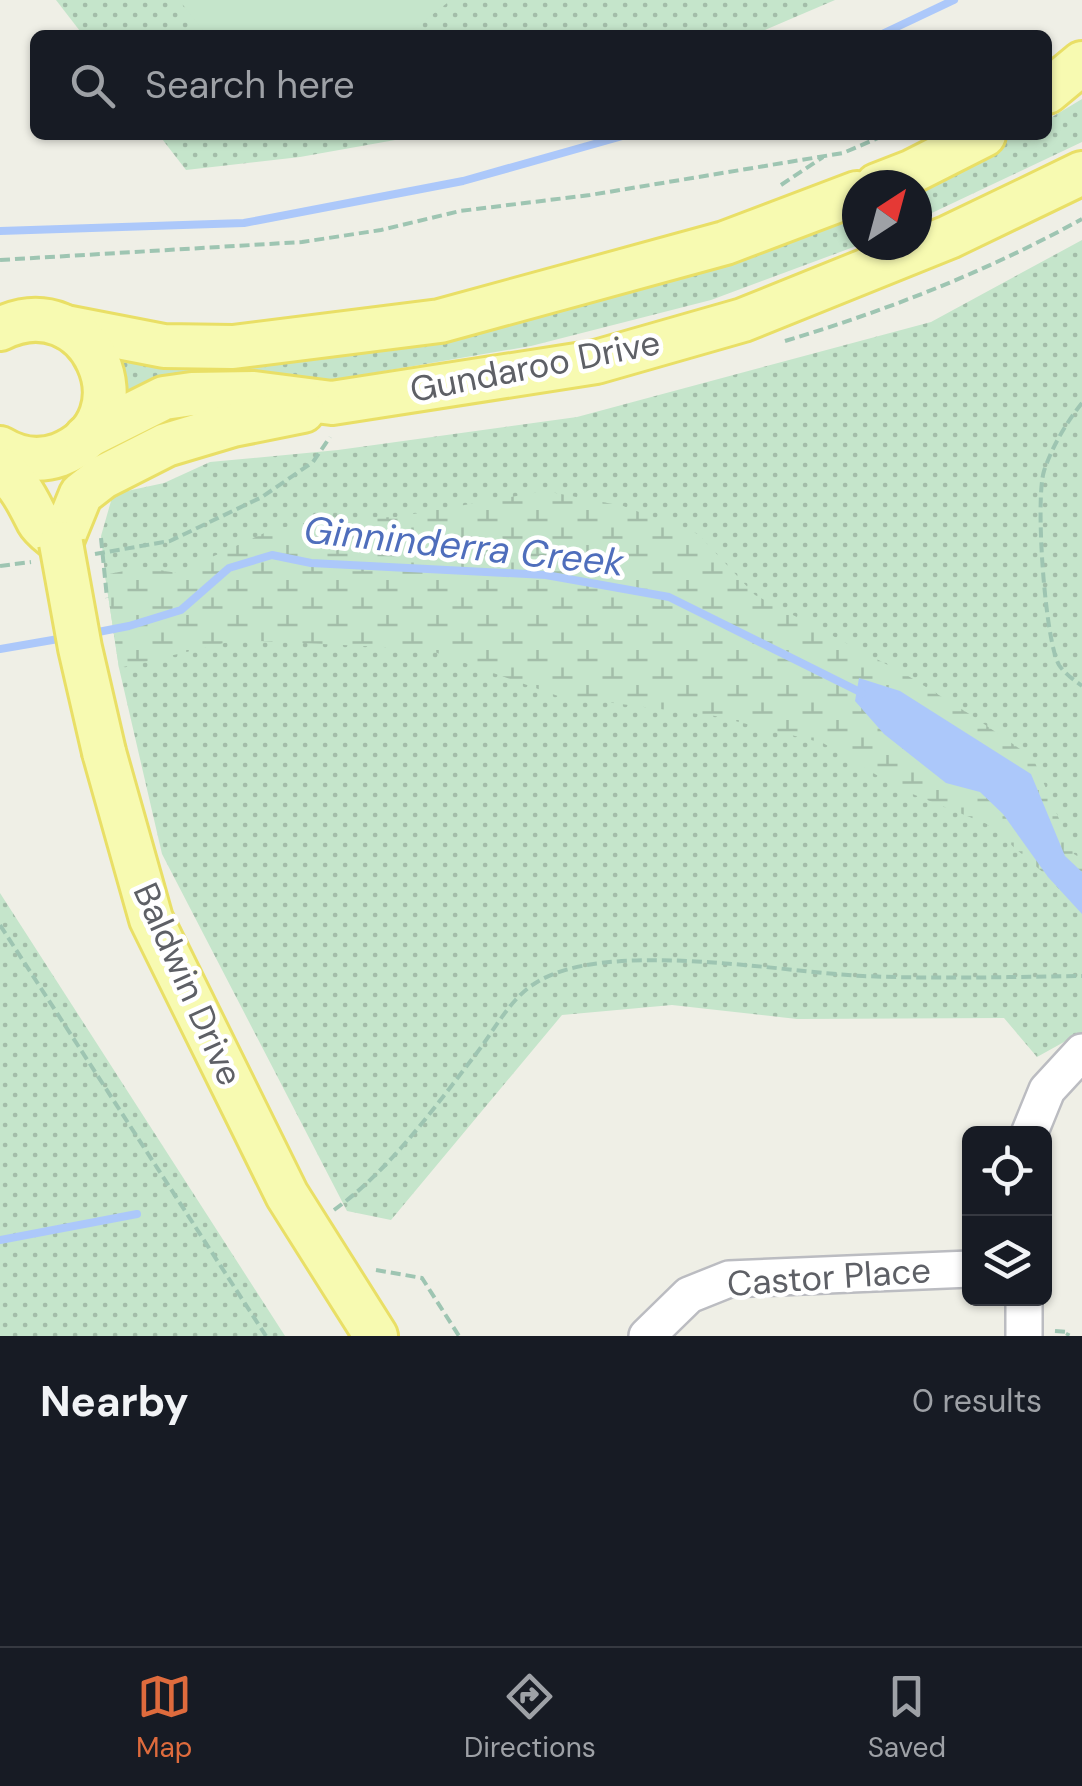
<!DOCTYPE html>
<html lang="en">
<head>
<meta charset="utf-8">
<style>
	body { margin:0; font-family:"DM Sans",sans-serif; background:#20242c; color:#f1f3f6 }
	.controls { position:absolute; right:30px; bottom:30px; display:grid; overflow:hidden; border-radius:15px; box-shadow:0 2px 8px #0004 }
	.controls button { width:90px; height:90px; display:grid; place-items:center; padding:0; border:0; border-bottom:2px solid #363941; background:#171b24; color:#f1f3f6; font:50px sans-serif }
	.compass { position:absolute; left:842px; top:170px; width:90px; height:90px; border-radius:50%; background:#171b24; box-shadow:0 2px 8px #0004; rotate:36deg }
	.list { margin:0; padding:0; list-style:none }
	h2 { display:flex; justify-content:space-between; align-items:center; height:130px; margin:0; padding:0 40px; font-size:42px }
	h2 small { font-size:32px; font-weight:400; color:#9ea1a6 }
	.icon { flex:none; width:55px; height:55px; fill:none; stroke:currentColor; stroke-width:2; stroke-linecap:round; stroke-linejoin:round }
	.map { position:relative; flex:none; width:1082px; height:1336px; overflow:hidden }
	.search { position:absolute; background:#171b24; box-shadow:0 2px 8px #0004; left:30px; right:30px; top:30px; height:110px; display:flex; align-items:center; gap:25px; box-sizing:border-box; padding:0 35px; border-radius:15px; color:#9ea1a6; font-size:38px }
	.sheet { height:310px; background:#171b24 }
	nav { display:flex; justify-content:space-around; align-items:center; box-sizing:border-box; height:140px; border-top:2px solid #363941; background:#171b24; font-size:28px; color:#9ea1a6 }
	nav a { display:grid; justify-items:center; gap:5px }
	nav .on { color:#de6b3d }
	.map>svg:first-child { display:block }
	.grass { fill:url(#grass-dots) }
	.wetland { fill:url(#wetland-marsh) }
	.pitch { fill:#c5e5cb }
	.water { fill:#acc8fa }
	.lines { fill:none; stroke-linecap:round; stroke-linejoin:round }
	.stream { stroke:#acc8fa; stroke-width:8 }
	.minor-casing { stroke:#bbbcc1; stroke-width:40 }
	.major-casing { stroke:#e9df66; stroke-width:48 }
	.path { stroke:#9ec5b2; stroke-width:4; stroke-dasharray:10 5; stroke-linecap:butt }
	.minor { stroke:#fff; stroke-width:35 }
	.major { stroke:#f7fab1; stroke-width:42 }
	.major-bridge-casing { stroke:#e9df66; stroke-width:48; stroke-linecap:butt }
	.path-bridge { stroke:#9ec5b2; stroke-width:4; stroke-dasharray:10 5; stroke-linecap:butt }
	.major-bridge { stroke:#f7fab1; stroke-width:42 }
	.labels { text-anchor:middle; stroke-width:9; stroke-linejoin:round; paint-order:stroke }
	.street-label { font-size:35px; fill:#5e6066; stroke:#fff }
	.water-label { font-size:38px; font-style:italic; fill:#4f6ebc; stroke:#fff }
</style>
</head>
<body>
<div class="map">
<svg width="1082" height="1336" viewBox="0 0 1082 1336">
	<defs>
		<pattern id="grass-dots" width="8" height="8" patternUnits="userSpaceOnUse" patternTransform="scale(2.5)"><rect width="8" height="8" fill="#c5e5cb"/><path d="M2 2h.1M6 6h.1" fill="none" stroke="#a3bda9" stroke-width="1.8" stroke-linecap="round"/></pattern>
		<pattern id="wetland-marsh" width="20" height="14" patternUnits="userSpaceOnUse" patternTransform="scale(2.5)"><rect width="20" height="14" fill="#c5e5cb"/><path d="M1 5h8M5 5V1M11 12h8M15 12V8" fill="none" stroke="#a3bda9"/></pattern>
	</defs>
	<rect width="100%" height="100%" fill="#efefe6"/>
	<g class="grass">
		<path d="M56,0H835L753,35H83Z"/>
		<path d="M1082,99V142L917,220V185L1017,135H1047V120Z"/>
		<path d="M159,135H423L300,157L186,170Z"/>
		<path d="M857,208L859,245L711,300L531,346L332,380L129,396L122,358L176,363Z"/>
		<path d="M1082,240V1032L1037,1057L1004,1018L797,1019L672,1005L562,1015L391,1220L347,1211L162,854L119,668L105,575L101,536L113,494L164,483L210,462L338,450L577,417L931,322Z"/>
		<path d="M0,893L285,1336H0Z"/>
	</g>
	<path class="wetland" d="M545,491L623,506L698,534L755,595L905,674L971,715L1033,758L1074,854L1082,859V914L1046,875L987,824L900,789L823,743L715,716L558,696L426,649L237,640L119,668L105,575L142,567L177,573L273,529L336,519L396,517Z"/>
	<path class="pitch" d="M179,0H451L406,35H207Z"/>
	<path class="water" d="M859,678L900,691L1031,774L1065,856L1082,872V914L1048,877L1003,814L980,792L946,783L884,734L855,701Z"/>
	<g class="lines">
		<g class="stream">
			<path d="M880,35L954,0"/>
			<path d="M0,231L244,223L463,181L626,135"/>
			<path d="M93,633L129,626L181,610L229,568L272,555L311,563L546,575L669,597L862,693"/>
			<path d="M0,649L64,638"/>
			<path d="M0,1240L137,1214"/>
		</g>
		<defs>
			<g id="minor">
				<path d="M1029,1134L1047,1090L1082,1052"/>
				<path d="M647,1336L689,1295L729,1279L970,1269"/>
				<path d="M1024,1336V1298"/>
			</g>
			<g id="major">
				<path d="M1047,92L1082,63"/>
				<path d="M877,185L913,171L984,135"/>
				<path d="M66,327L164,346L233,347L440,321L725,243L857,193"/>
				<path d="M0,329C90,284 151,419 59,455C39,462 18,459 0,448"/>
				<path d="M86,437L164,398L192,394L254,393L332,403L596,362L743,320L949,237L1082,173"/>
				<path d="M0,469C20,483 27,500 38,521C43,530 54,536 61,543L81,494L103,477L166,445L233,425L303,411"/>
				<path d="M104,752L151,919L287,1195L376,1336"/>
			</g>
		</defs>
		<use href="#minor" class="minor-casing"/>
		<use href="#major" class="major-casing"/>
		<g class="path">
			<path d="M781,185L823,157"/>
			<path d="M0,260L302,242L381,230L460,211L590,195L843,153L885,135"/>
			<path d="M785,341C888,310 988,271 1082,219"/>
			<path d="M1082,403C1066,423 1052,447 1044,471C1035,500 1045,641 1059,665C1065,674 1074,680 1082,686"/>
			<path d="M95,554L170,541L262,497L313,462L330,437"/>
			<path d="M0,566L31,562"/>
			<path d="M0,925L266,1336"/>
			<path d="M334,1210C391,1169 434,1108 476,1054C493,1032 510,999 534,984C602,938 780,972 863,976C935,979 1009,977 1082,976"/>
			<path d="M376,1270L422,1278L459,1336"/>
			<path d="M1055,1331L1069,1332L1067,1336"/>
		</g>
		<use href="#minor" class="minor"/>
		<use href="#major" class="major"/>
		<defs>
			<path id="major-bridge" d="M61,543L80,648L104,752"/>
		</defs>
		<use href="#major-bridge" class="major-bridge-casing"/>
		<path class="path-bridge" d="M101,538L107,598"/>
		<use href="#major-bridge" class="major-bridge"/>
	</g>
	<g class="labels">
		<g class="street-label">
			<text transform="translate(535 366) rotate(-11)" y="12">Gundaroo Drive</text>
			<text transform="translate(188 984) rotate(66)" y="12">Baldwin Drive</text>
			<text transform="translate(829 1277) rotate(-4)" y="12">Castor Place</text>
		</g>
		<g class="water-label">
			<text transform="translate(464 546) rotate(6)" y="13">Ginninderra Creek</text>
		</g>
	</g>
</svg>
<div class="controls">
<button><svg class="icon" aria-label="locate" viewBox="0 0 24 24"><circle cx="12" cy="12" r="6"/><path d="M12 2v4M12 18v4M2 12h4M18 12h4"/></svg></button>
<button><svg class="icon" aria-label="layers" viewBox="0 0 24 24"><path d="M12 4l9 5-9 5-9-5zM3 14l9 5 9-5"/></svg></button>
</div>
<svg class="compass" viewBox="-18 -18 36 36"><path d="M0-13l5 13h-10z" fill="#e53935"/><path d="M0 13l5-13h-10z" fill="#9ea1a6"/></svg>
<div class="search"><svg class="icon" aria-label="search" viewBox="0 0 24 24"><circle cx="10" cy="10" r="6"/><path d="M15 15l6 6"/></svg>Search here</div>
</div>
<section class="sheet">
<h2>Nearby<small>0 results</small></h2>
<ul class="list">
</ul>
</section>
<nav>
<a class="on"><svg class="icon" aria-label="map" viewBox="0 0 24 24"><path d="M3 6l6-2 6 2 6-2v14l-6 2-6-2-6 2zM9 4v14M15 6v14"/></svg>Map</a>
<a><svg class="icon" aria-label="directions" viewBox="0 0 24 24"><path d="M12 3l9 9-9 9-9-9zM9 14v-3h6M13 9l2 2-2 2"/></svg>Directions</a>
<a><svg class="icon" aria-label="saved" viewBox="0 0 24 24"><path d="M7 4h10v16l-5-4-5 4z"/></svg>Saved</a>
</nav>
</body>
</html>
